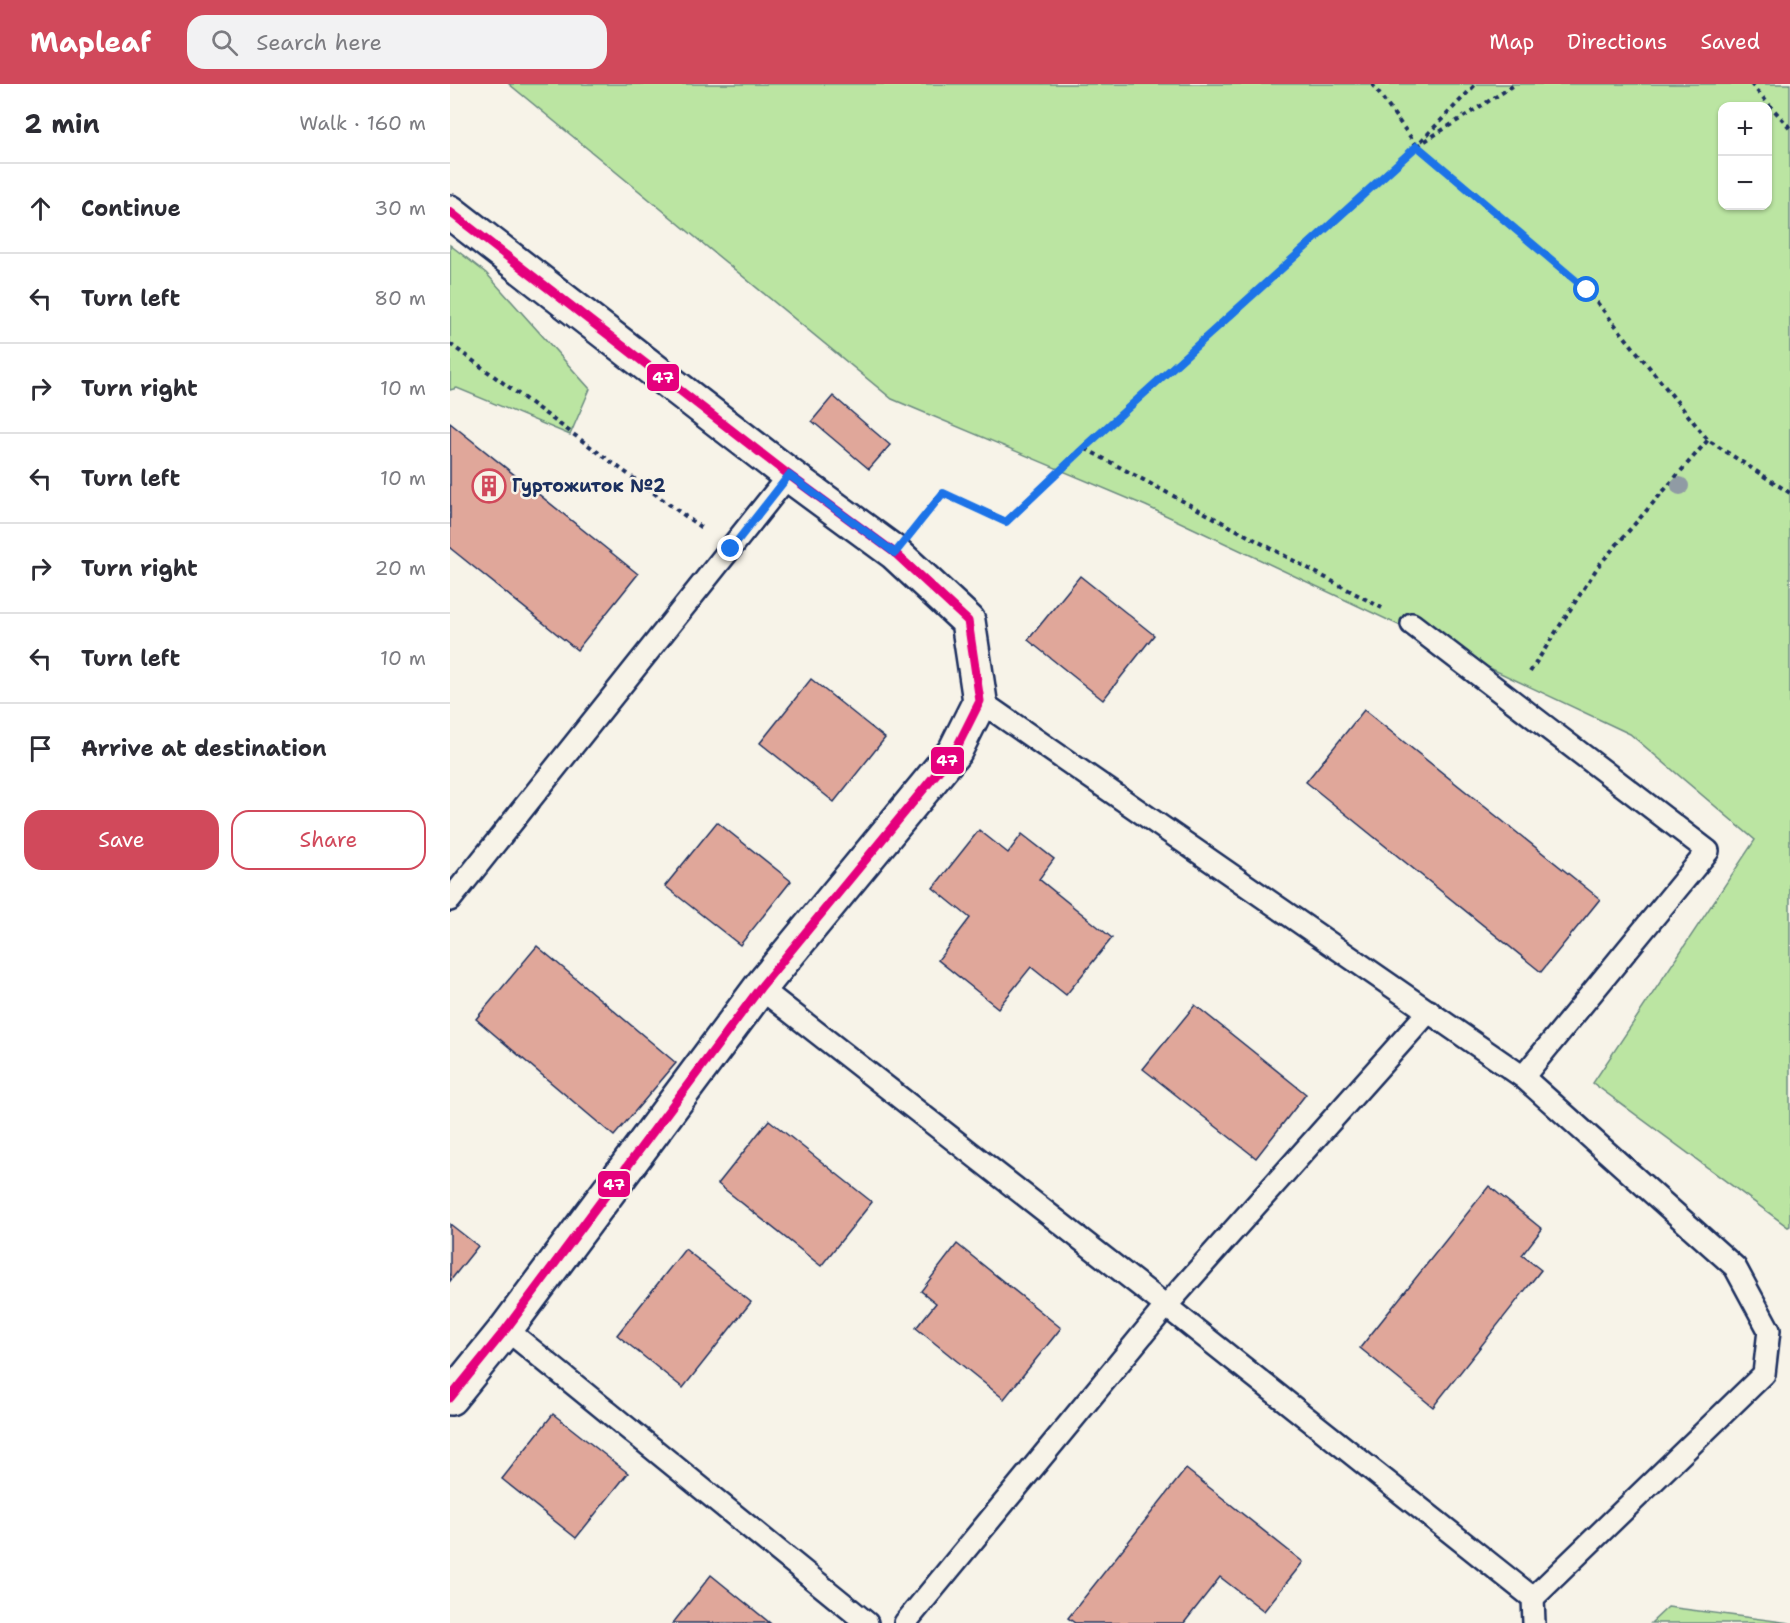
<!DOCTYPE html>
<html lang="en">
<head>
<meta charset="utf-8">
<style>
	body { margin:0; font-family:"Shantell Sans",sans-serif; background:#f2f2f3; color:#2b2b33 }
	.controls { position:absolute; right:18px; top:18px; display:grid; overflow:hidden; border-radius:12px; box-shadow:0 2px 4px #0004 }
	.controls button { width:54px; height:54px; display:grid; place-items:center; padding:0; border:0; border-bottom:2px solid #e1e1e2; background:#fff; color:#2b2b33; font:30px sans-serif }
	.stop { position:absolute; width:18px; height:18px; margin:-14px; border:4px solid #1a73e8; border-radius:50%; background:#fff }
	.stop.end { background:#1a73e8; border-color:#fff; box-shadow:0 2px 6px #0008 }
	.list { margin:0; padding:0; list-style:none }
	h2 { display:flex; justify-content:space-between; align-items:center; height:78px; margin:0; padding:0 24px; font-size:26px }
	h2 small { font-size:20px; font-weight:400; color:#7c7c81 }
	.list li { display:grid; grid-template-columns:39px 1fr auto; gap:18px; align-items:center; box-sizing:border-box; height:90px; padding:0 24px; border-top:2px solid #e1e1e2 }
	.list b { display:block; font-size:22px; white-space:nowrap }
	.list em { font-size:20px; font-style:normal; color:#7c7c81 }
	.actions { display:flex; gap:12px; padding:18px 24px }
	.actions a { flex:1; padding:14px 0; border:2px solid #d1495b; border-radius:18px; text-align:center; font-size:21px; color:#d1495b }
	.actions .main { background:#d1495b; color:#fff }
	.icon { flex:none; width:33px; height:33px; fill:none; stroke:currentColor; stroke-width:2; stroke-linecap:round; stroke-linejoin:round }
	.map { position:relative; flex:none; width:1340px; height:1539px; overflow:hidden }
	header { display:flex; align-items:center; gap:36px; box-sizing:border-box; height:84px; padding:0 30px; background:#d1495b; color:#fff }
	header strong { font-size:28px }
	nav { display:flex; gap:33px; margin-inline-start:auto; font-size:21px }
	.search { width:420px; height:54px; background:#f2f2f3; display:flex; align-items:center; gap:15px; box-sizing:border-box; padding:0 21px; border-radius:18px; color:#7c7c81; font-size:22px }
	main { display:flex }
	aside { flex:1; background:#fff }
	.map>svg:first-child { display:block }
	.green { fill:#bbe5a2; stroke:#6b8a80; stroke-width:1.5; fill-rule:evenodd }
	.building { fill:#e0a79a; stroke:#1b2f5e; stroke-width:1.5 }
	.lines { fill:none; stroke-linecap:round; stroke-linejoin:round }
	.lane-casing { stroke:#1b2f5e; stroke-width:26 }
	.street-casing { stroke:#1b2f5e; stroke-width:38 }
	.path { stroke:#1b2f5e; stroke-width:4; stroke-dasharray:4.5 4.5; stroke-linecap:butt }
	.lane { stroke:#f7f3e8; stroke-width:21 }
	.street { stroke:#f7f3e8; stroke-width:33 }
	.bus-1-casing { stroke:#f7f3e8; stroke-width:14 }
	.bus-1 { stroke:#e5007d; stroke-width:9 }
	.tree { fill:#909ba4 }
	.route { stroke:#1a73e8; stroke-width:8 }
	.labels { text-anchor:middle; stroke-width:5; stroke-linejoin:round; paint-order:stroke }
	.poi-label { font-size:18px; font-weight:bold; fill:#1b2f5e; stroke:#f7f3e8; text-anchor:start }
	.line-badge { stroke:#f7f3e8; stroke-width:2 }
	.badge-label { font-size:16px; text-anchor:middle; font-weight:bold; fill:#fff }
</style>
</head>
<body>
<header>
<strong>Mapleaf</strong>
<div class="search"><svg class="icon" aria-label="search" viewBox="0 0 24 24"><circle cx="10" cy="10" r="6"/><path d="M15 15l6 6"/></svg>Search here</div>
<nav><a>Map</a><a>Directions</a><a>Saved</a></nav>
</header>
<main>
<aside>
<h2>2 min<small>Walk · 160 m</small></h2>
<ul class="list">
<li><svg class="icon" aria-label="ahead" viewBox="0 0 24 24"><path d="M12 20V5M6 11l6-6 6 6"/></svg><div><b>Continue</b></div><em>30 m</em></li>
<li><svg class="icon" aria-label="left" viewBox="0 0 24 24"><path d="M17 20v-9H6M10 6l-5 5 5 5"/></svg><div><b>Turn left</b></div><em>80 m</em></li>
<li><svg class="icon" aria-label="right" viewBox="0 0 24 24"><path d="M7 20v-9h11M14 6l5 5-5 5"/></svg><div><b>Turn right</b></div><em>10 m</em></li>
<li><svg class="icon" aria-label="left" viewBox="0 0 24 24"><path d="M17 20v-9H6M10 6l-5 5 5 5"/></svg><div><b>Turn left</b></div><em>10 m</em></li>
<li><svg class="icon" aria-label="right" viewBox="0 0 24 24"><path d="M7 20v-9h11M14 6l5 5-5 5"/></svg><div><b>Turn right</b></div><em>20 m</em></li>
<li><svg class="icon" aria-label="left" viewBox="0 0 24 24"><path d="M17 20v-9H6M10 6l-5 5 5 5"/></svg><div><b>Turn left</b></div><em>10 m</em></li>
<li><svg class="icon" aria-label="arrive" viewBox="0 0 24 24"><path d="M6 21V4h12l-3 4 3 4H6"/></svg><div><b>Arrive at destination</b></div></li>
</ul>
<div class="actions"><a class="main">Save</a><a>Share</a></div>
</aside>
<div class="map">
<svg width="1340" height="1539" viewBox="0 0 1340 1539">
	<rect width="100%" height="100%" fill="#f7f3e8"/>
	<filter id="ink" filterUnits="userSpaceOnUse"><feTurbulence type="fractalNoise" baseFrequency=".0167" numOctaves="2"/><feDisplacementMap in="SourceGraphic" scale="12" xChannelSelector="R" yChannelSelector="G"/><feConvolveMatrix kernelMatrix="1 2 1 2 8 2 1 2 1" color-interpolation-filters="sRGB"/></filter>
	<g filter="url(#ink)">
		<g class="green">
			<path d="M59,0H1340V1142L1338,1143L1143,999L1305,756L1180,650L696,422L442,315ZM1272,22H1318V122H1272Z"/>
			<path d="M0,161L36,189L140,305L120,351L7,304L0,306Z"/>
			<path d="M1218,1523L1340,1539H1201Z"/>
		</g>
		<g class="building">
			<path d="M383,312L440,361L419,385L362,337Z"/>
			<path d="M0,339L188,490L127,566L0,464Z"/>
			<path d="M630,492L704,551L653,616L578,556Z"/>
			<path d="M361,595L435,654L384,718L310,659Z"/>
			<path d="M914,626L1150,815L1091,888L856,698Z"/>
			<path d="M267,738L341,797L290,861L215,802Z"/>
			<path d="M529,746L558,769L572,750L604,775L589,795L662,854L616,911L581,883L548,924L488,876L520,834L483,804Z"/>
			<path d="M87,862L226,979L164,1052L26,935Z"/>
			<path d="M745,921L856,1010L806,1074L693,985Z"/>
			<path d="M319,1036L422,1118L371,1182L268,1100Z"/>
			<path d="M1039,1102L1092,1145L1072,1171L1091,1186L983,1323L910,1264Z"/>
			<path d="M0,1140L28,1162L0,1197Z"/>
			<path d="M507,1160L611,1244L554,1315L466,1244L486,1219L471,1207Z"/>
			<path d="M235,1165L301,1218L233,1304L167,1251Z"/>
			<path d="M103,1330L178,1389L126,1454L52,1395Z"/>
			<path d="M736,1385L853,1478L814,1527L770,1493L734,1539H625L618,1534Z"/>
			<path d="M261,1491L320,1539H223Z"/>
		</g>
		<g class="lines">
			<defs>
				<g id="lane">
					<path d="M962,540L1258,767L1073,993"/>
					<path d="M530,617L1073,993L1285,1183L1319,1246L1314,1290L1083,1514"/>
					<path d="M0,816L339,391"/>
					<path d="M310,904L716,1222L1083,1514L1084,1539"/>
					<path d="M56,1245L417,1539"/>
					<path d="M455,1539L716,1222L979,927"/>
				</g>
				<path id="street" d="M0,128L339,391L445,469L518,537L530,617L505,667L310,904L56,1245L0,1314"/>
			</defs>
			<use href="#lane" class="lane-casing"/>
			<use href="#street" class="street-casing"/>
			<g class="path">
				<path d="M922,0L967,62L1137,206L1258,356L1340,409"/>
				<path d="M1301,0L1340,44"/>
				<path d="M971,57L1026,0"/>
				<path d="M0,260L253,445"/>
				<path d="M634,364L967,62L1066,0"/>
				<path d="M469,438L493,409L556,438L634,364L932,524"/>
				<path d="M1080,588L1149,481L1258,356"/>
			</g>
			<use href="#lane" class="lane"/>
			<use href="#street" class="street"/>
			<defs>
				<path id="bus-1" d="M0,128L339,391L445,469L518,537L530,617L505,667L310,904L56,1245L0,1314"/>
			</defs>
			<use href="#bus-1" class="bus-1-casing"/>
			<use href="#bus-1" class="bus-1"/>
		</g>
		<circle class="tree" cx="1230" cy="402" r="9"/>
	</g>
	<g class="lines" filter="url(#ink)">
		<path class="route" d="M281,465L339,391L445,469L493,409L556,438L634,364L967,62L1137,206"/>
	</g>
	<defs>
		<symbol id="building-ring" viewBox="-11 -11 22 22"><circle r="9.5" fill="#f7f3e8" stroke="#d1495b" stroke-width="1.5"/><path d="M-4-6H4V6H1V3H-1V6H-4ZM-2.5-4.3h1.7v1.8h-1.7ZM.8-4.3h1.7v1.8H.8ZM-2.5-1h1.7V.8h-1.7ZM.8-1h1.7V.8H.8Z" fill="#d1495b"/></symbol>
	</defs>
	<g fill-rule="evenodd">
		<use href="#building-ring" x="20" y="383" width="38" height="38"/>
	</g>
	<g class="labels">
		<g class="poi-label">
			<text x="62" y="408">Гуртожиток №2</text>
		</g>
	</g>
	<g class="line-badge">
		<rect x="196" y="279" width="34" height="29" rx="6" fill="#e5007d"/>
		<rect x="480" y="662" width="35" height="29" rx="6" fill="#e5007d"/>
		<rect x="147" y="1086" width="34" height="28" rx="6" fill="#e5007d"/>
	</g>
	<g class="badge-label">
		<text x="213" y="299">47</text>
		<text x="497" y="682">47</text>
		<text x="164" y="1106">47</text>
	</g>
</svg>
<div class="controls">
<button>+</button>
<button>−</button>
</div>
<div class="stop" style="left:1137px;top:206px"></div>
<div class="stop end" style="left:281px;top:465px"></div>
</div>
</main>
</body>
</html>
